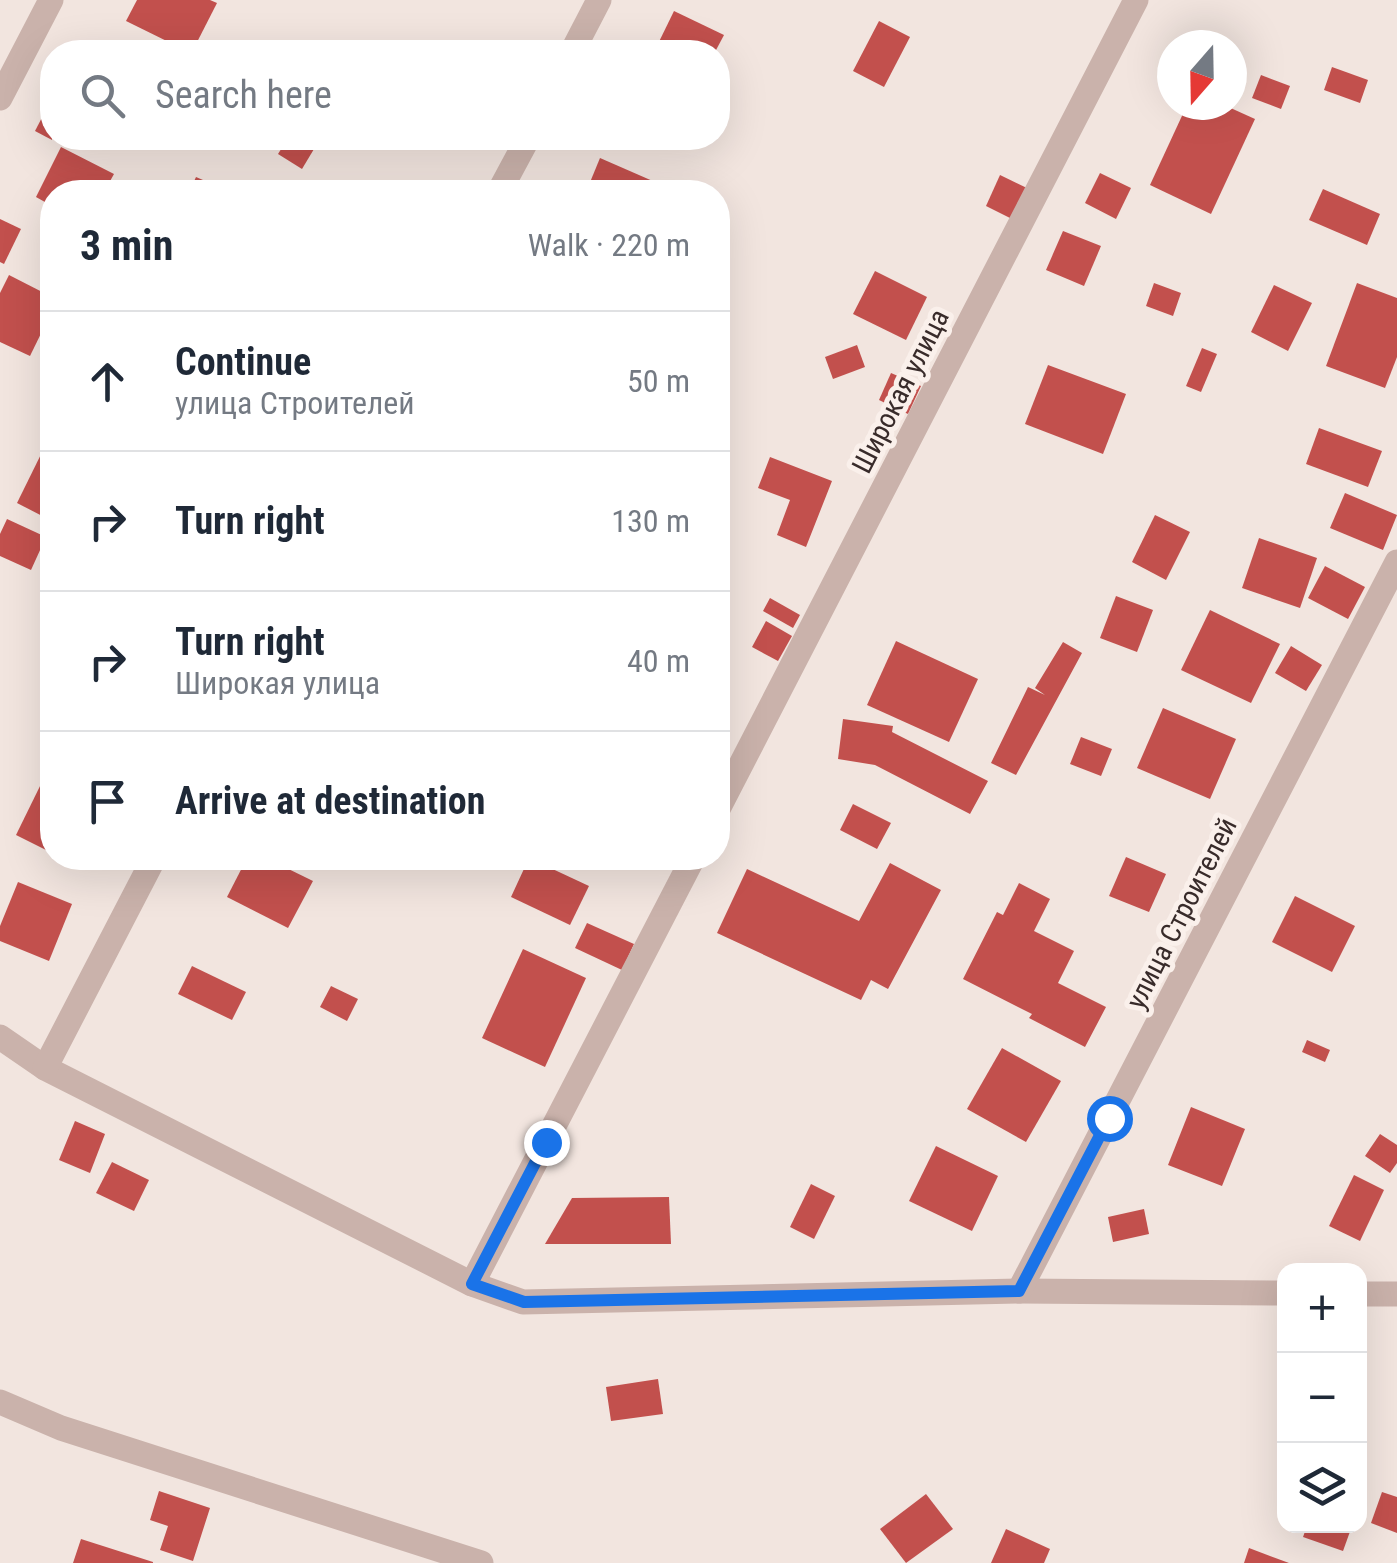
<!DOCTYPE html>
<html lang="en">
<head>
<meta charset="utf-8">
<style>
	body { margin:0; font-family:"Roboto Condensed",sans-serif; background:#f2f2f3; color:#1f2937 }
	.controls { position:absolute; right:30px; bottom:30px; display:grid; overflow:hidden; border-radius:20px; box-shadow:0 10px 40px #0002 }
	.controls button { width:90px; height:90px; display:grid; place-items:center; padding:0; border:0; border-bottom:2px solid #e0e1e3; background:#fff; color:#1f2937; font:50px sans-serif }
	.compass { position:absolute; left:1157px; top:30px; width:90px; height:90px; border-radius:50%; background:#fff; box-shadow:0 10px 40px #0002; rotate:200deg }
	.stop { position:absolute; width:30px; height:30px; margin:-22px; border:8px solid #1a73e8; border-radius:50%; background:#fff }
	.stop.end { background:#1a73e8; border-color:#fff; box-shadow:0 2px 10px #0008 }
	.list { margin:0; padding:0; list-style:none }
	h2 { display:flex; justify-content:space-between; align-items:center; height:130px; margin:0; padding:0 40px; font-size:42px }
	h2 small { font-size:32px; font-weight:400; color:#747a83 }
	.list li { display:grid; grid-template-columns:65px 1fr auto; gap:30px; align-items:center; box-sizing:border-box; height:140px; padding:0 40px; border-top:2px solid #e0e1e3 }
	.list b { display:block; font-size:38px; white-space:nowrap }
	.list p { margin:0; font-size:32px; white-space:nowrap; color:#747a83 }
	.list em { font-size:32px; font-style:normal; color:#747a83 }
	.icon { flex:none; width:55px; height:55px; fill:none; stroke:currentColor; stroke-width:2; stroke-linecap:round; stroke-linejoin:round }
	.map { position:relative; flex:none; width:1397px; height:1563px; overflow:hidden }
	.search { position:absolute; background:#fff; box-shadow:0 10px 40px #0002; left:40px; top:40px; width:690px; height:110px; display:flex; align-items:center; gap:25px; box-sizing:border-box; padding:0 35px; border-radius:40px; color:#747a83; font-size:38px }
	.panel { position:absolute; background:#fff; box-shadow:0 10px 40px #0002; left:40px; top:180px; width:690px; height:690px; border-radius:40px }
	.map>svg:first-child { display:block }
	.building { fill:#c2504d }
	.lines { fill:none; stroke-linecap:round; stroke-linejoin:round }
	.minor { stroke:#cab2ab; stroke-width:25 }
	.tertiary { stroke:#cab2ab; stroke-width:25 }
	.route { stroke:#1a73e8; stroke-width:12 }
	.labels { text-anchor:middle; stroke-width:10; stroke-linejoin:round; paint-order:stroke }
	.street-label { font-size:28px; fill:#382b2a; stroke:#faf0eb }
</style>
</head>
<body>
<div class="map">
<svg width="1397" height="1563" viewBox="0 0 1397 1563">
	<rect width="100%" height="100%" fill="#f2e5df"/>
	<g class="building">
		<path d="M137,0H210L217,3L192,52H189L126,21Z"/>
		<path d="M674,11L724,35L715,52H654Z"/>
		<path d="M879,21L910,37L884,87L853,71Z"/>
		<path d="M1332,67L1368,80L1360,103L1324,90Z"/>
		<path d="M1261,75L1290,86L1281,109L1252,98Z"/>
		<path d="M49,104L52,106V140L35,131Z"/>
		<path d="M1187,105H1224L1255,119L1211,214L1150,185Z"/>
		<path d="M288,138H295L314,149L302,169L278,154Z"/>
		<path d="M61,147L114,174L104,192H52V206L36,197Z"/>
		<path d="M600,158L655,182L651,192H586Z"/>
		<path d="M1100,173L1131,188L1116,219L1085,203Z"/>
		<path d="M1000,175L1031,190L1016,221L986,206Z"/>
		<path d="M196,177L231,192H189Z"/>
		<path d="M1323,189L1380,214L1367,245L1309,220Z"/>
		<path d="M0,219L21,229L4,264L0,262Z"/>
		<path d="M1063,231L1101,246L1084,286L1046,270Z"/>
		<path d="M875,271L927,297L906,340L853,314Z"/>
		<path d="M9,275L52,297V311L30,356L0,342V293Z"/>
		<path d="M1154,283L1181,293L1173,316L1146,306Z"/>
		<path d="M1357,283L1397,298V357L1385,388L1326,366Z"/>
		<path d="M1274,285L1312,303L1288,351L1251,332Z"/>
		<path d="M857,345L865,367L833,379L825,357Z"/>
		<path d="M1202,348L1217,354L1201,392L1186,386Z"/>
		<path d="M1048,365L1126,394L1103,454L1025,424Z"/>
		<path d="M891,373L921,386L908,414L879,400Z"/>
		<path d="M1319,428L1382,451L1368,487L1306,464Z"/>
		<path d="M52,432V521L17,503Z"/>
		<path d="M770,457L832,481L806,547L777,535L790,500L758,488Z"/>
		<path d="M1345,493L1397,515L1383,550L1330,528Z"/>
		<path d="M1155,515L1190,532L1166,580L1132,562Z"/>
		<path d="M7,519L46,537L31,570L0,556V534Z"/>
		<path d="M1259,538L1317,558L1300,608L1242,588Z"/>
		<path d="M1325,566L1365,587L1348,619L1308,598Z"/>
		<path d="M1116,596L1153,610L1137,652L1100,638Z"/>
		<path d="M770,598L800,615L793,628L763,611Z"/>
		<path d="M1210,610L1280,644L1251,703L1181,670Z"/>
		<path d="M766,621L792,636L778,661L752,647Z"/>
		<path d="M896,641L978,679L949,742L867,705Z"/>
		<path d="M1063,642L1082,653L1016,775L991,763L1028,687L1045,695L1035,688Z"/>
		<path d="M1291,646L1322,665L1306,691L1275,673Z"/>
		<path d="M1163,708L1236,739L1210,799L1137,768Z"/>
		<path d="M843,719L893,726L892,732L988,781L970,814L875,765L838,759Z"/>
		<path d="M1081,737L1112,749L1101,776L1070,764Z"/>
		<path d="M42,782L52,787V853L16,835Z"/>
		<path d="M853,804L891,823L877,849L840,830Z"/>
		<path d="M1126,857L1166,874L1149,912L1109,896Z"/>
		<path d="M247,858H266L313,881L288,928L227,897Z"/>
		<path d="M529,858L589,886L570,925L511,897Z"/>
		<path d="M890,863L941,890L888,989L871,980L861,1000L717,933L747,869L859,921Z"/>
		<path d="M18,882L72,904L49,961L0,941V926Z"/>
		<path d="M1019,883L1050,899L1034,931L1074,951L1058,983L1106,1007L1085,1047L1029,1018L1032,1014L963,979L997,912L1003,915Z"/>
		<path d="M1295,896L1355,926L1332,972L1272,942Z"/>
		<path d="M587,923L634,944L622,970L575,948Z"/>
		<path d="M523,949L586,978L545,1067L482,1038Z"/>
		<path d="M192,966L246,992L232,1020L178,994Z"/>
		<path d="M331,986L358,999L347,1021L320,1007Z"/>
		<path d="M1307,1040L1330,1050L1325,1062L1302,1052Z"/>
		<path d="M1002,1048L1061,1081L1026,1142L967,1109Z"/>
		<path d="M1191,1107L1245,1129L1222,1186L1168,1165Z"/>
		<path d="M75,1121L105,1134L90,1173L59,1160Z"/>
		<path d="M1380,1134L1397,1145V1163L1390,1173L1365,1156Z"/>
		<path d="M936,1146L998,1176L972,1231L909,1201Z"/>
		<path d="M112,1162L149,1180L134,1211L96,1193Z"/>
		<path d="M1354,1175L1384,1190L1360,1241L1329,1226Z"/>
		<path d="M811,1184L835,1196L814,1239L790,1227Z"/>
		<path d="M669,1197L671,1244H545L572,1198Z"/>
		<path d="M1144,1209L1149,1234L1113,1242L1108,1217Z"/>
		<path d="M658,1379L663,1414L611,1421L606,1387Z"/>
		<path d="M159,1491L210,1508L193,1561L160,1550L168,1526L150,1520Z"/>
		<path d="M1382,1492L1397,1497V1533L1371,1523Z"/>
		<path d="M926,1494L953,1529L906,1563L880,1529Z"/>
		<path d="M1307,1526H1352L1343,1551L1303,1537Z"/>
		<path d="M1006,1529L1050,1549L1044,1563H991Z"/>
		<path d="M81,1539L153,1562V1563H73Z"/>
		<path d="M1249,1548L1289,1563H1244Z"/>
	</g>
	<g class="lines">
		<g class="minor">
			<path d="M572,52L599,0"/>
			<path d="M0,98L51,0"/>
			<path d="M499,192L528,138"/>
			<path d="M718,809L1136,0"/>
			<path d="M0,1037L45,1068L472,1284L523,1302L1019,1291L1284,1293"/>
			<path d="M45,1068L154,858"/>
			<path d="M472,1284L693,858"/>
			<path d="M1019,1291L1397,562"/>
			<path d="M1360,1294H1397"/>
		</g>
		<path class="tertiary" d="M0,1402L61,1428L481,1563"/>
	</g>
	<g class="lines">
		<path class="route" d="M546,1142L472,1284L524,1302L1019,1291L1109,1118"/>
	</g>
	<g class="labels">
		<g class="street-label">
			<text transform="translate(900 391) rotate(-63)" y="10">Широкая улица</text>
			<text transform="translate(1181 913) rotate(-63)" y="10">улица Строителей</text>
		</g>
	</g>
</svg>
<div class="controls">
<button>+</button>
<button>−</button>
<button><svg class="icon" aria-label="layers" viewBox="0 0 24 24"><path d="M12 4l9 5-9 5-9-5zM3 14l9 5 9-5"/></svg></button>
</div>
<svg class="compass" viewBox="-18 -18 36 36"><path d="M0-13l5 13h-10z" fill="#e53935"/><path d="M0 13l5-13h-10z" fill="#747a83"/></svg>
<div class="stop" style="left:1109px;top:1118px"></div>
<div class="stop end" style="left:546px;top:1142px"></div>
<div class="search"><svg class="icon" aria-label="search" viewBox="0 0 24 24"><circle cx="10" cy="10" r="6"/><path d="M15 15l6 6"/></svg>Search here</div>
<section class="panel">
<h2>3 min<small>Walk · 220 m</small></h2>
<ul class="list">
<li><svg class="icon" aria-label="ahead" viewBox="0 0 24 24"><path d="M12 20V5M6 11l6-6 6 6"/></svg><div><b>Continue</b><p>улица Строителей</p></div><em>50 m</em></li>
<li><svg class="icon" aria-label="right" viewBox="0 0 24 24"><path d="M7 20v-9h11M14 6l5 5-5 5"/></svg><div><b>Turn right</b></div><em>130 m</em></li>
<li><svg class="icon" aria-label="right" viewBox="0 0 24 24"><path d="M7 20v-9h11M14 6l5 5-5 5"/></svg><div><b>Turn right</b><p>Широкая улица</p></div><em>40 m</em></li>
<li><svg class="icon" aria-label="arrive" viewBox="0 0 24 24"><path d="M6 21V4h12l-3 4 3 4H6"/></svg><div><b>Arrive at destination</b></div></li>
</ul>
</section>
</div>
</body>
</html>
